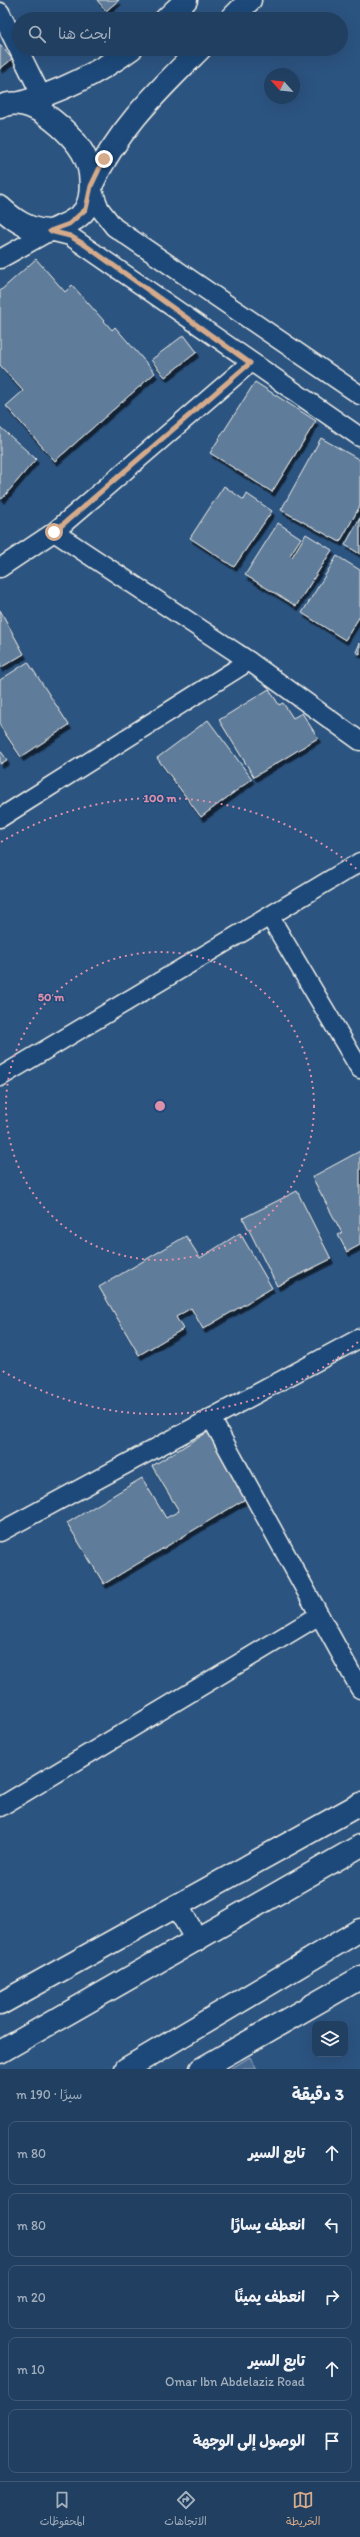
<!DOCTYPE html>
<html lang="ar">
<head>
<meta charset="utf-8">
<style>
	body { margin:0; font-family:Itim,"Playpen Sans Arabic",sans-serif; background:#294667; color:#f1f3f6; direction:rtl }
	.controls { position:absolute; right:12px; bottom:12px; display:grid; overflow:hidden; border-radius:8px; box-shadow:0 4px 16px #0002 }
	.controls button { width:36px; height:36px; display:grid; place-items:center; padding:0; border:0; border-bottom:1px solid #3e5876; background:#213f61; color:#f1f3f6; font:20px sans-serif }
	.compass { position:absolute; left:264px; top:68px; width:36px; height:36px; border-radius:50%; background:#213f61; box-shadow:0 4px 16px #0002; rotate:297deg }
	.stop { position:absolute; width:12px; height:12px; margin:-9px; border:3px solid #d6ab8b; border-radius:50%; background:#fff }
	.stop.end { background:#d6ab8b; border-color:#fff; box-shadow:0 1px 4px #0008 }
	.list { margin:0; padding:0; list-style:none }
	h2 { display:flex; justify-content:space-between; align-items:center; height:52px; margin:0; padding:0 16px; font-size:17px }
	h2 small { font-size:13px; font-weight:400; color:#a2afbd }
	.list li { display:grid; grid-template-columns:26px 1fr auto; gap:12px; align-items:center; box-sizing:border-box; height:64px; margin:0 8px 8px; padding:0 8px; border:1px solid #3e5876; border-radius:8px }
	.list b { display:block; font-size:15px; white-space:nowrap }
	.list p { margin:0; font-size:13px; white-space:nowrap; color:#a2afbd }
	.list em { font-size:13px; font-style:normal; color:#a2afbd }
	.icon { flex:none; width:22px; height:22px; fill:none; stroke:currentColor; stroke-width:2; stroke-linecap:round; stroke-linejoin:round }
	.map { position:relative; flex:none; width:360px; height:2069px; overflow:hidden; direction:ltr }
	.search { position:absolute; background:#213f61; box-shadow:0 4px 16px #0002; left:12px; right:12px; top:12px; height:44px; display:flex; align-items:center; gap:10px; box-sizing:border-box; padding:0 14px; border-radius:22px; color:#a2afbd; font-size:15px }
	.sheet { height:412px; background:#213f61 }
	nav { display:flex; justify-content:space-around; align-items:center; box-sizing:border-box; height:56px; border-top:1px solid #3e5876; background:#213f61; font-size:11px; color:#a2afbd }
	nav a { display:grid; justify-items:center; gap:2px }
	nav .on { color:#d6ab8b }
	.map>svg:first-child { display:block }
	.green { fill:#496b90; stroke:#9eaebc }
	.building { fill:#5e7b9a; stroke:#f4f1e8; filter:url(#shadow) }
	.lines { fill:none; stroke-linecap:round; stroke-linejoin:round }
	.street-casing { stroke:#f4f1e8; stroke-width:21 }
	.secondary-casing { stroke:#f4f1e8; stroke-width:25 }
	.street { stroke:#1f4a7a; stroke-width:18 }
	.secondary { stroke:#1f4a7a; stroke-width:22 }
	.route { stroke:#d6ab8b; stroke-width:5 }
	.ring { fill:none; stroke:#de8fa9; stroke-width:2; stroke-dasharray:2 4 }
	.centre { fill:#de8fa9; stroke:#1f4a7a; stroke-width:2 }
	.ring-label { font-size:12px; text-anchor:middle; font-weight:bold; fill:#de8fa9; stroke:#1f4a7a; stroke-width:3; stroke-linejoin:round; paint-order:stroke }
</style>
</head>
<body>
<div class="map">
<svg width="360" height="2069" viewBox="0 0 360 2069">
	<defs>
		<filter id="shadow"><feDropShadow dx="2.5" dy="4.5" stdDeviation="0" flood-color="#0009"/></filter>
	</defs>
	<rect width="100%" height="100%" fill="#2c5481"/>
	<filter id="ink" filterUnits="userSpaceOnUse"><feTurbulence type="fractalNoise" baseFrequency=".025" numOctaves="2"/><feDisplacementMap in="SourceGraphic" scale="8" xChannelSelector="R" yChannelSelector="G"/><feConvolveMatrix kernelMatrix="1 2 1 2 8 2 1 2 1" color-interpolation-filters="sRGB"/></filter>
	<g filter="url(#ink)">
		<path class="green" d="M250,2057L257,2069H230Z"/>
		<g class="building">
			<path d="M97,0H119L106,11Z"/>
			<path d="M0,44L12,59L0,69Z"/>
			<path d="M36,259L65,292L72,285L112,330L115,327L155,373L55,461L6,406L23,391L0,365V291Z"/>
			<path d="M184,335L197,352L165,377L151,360Z"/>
			<path d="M255,382L316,421L272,492L210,453Z"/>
			<path d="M0,427L36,459L2,499L0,497Z"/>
			<path d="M321,438L360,460V506L340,542L281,510Z"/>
			<path d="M224,486L244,500L247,494L272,511L234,567L190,538Z"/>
			<path d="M360,518V554L345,545Z"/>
			<path d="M278,523L301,538L290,555L292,557L306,534L332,550L296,606L245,575Z"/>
			<path d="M337,556L360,570V616L345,640L302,613Z"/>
			<path d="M0,610L24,654L0,668Z"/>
			<path d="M360,643V654L356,652Z"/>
			<path d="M28,662L69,725L21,757L0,726V680Z"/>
			<path d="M269,689L279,705L283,703L293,718L302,713L318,738L254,777L219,720Z"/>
			<path d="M208,720L252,779L201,817L157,758Z"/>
			<path d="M0,750L7,760L0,764Z"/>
			<path d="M360,1151V1245L347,1252L338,1235L342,1233L312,1177Z"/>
			<path d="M297,1191L331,1259L277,1286L243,1218Z"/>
			<path d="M240,1233L272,1288L203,1329L191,1308L176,1317L183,1329L139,1355L99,1287L186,1236L200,1258Z"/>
			<path d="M208,1432L247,1498L104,1584L67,1523L142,1478L166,1518L179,1511L152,1466Z"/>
		</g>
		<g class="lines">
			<defs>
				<g id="street">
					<path d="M0,12L44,101"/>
					<path d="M91,186L100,209L114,227L360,395"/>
					<path d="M0,259L50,231L70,236L360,437"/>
					<path d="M54,532L249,661L360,741"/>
					<path d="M0,568L54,532L250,363"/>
					<path d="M0,818L249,661"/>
					<path d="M270,917L360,1069"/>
					<path d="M0,1077L360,862"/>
					<path d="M211,1418L360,1689"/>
					<path d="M0,1532L360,1338"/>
					<path d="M0,1807L318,1616"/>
				</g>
				<g id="secondary">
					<path d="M166,19L186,0"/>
					<path d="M231,19L250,0"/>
					<path d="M20,103C60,92 97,74 131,49"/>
					<path d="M0,107C15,99 33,106 46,115C61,126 77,140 85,157C92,171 93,195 86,208C83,215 70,223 62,226C58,228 52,231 48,231C28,230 14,220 0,207"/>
					<path d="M91,186C117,130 157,92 200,49"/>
					<path d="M177,1906L197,1940"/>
					<path d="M0,2004L360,1804"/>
					<path d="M0,2052L360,1846"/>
					<path d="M126,2069L360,1930"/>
					<path d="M201,2069L360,1978"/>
				</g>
			</defs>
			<use href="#street" class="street-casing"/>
			<use href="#secondary" class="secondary-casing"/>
			<use href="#street" class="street"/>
			<use href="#secondary" class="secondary"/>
		</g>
	</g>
	<g class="lines" filter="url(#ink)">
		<path class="route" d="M54,532L250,363L85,245L70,236L50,231L69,224L86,209L91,186L104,159"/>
	</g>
	<g class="ring">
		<circle cx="160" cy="1106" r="154"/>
		<path d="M358 1342A308 308 0 0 1 1 1370M1 842A308 308 0 0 1 358 870"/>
	</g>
	<circle cx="160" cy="1106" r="6" class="centre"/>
	<g class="ring-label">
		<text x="160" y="802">100 m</text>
		<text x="51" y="1001">50 m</text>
	</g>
</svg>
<div class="controls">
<button><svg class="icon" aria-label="layers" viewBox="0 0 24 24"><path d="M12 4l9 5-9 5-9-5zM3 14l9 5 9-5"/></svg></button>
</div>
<svg class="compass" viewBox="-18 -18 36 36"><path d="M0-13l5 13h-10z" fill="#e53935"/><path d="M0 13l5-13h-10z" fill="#a2afbd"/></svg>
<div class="stop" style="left:54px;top:532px"></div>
<div class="stop end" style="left:104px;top:159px"></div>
<div class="search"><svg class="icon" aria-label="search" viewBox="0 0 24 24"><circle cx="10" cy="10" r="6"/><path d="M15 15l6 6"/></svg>ابحث هنا</div>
</div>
<section class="sheet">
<h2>3 دقيقة<small>سيرًا · 190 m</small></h2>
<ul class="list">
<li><svg class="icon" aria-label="ahead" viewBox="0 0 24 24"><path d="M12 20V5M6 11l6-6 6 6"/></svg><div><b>تابع السير</b></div><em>80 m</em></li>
<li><svg class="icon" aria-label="left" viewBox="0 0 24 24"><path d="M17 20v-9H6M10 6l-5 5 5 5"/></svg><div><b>انعطف يسارًا</b></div><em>80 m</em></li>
<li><svg class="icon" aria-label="right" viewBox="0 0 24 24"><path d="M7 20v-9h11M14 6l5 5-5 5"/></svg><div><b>انعطف يمينًا</b></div><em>20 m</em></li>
<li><svg class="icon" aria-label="ahead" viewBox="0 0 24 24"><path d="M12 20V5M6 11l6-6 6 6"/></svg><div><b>تابع السير</b><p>Omar Ibn Abdelaziz Road</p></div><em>10 m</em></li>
<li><svg class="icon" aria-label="arrive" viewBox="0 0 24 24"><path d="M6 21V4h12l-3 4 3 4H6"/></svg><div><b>الوصول إلى الوجهة</b></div></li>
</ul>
</section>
<nav>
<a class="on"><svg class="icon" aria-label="map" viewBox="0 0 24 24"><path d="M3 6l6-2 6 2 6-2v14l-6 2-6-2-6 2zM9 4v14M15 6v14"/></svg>الخريطة</a>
<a><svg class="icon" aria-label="directions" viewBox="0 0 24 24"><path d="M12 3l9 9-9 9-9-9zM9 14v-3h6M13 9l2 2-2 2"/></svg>الاتجاهات</a>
<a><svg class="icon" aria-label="saved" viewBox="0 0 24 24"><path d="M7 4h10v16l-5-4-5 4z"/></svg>المحفوظات</a>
</nav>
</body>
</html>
